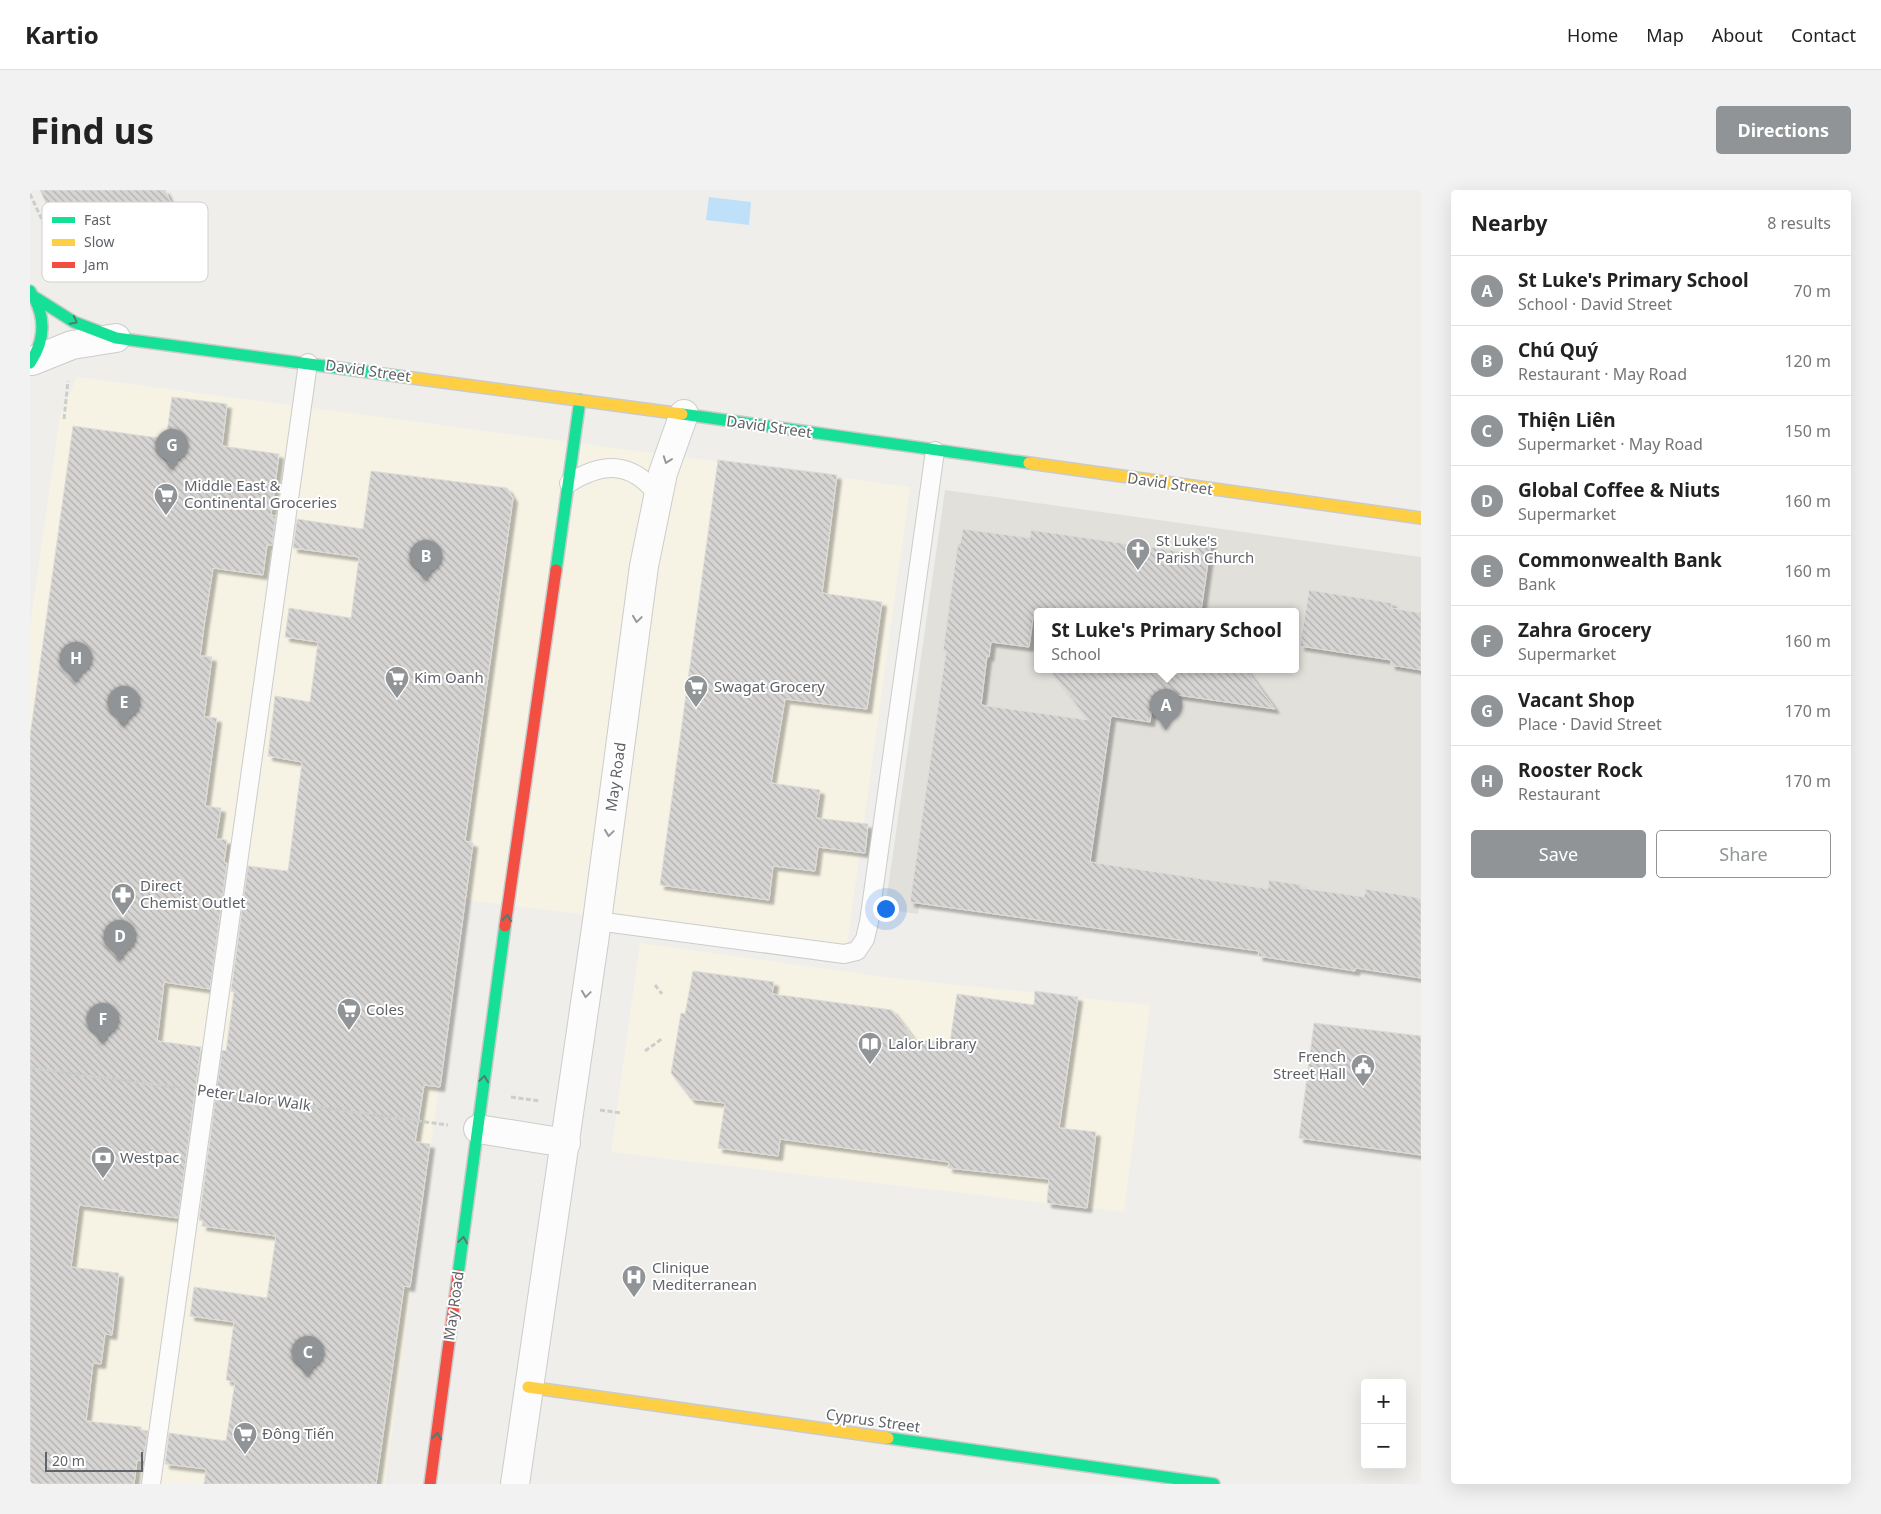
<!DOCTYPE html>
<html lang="en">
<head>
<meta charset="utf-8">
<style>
	body { margin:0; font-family:"Noto Sans",sans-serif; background:#f2f2f2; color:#222 }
	.controls { position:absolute; right:15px; bottom:15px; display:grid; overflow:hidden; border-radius:5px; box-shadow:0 5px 20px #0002 }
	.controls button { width:45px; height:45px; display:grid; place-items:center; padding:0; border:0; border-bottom:1px solid #e0e0e0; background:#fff; color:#222; font:25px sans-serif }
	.scale { position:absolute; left:15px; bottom:12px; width:98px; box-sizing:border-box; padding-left:5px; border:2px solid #5f6368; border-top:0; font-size:14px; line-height:18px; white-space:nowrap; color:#5f6368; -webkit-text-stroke:4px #fff; paint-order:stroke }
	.you { position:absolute; left:855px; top:718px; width:18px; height:18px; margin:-12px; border:4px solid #fff; border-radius:50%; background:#1a73e8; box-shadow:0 0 0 8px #1a73e833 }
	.badge { display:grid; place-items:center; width:32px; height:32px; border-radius:50%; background:#919496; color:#fff; font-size:16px; font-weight:700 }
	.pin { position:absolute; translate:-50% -41px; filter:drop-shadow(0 1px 2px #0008) }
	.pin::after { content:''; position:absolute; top:26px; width:18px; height:15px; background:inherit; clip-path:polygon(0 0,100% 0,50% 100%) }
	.popup { position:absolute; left:1004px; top:418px; width:265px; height:65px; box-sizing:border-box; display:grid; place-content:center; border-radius:5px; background:#fff; filter:drop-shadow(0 1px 4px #0005); font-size:16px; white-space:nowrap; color:#767676 }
	.popup b { font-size:19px; color:#222 }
	.popup::after { content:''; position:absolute; left:50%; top:100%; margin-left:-10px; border:10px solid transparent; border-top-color:#fff }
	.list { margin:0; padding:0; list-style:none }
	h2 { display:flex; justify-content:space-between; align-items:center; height:65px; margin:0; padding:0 20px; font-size:21px }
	h2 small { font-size:16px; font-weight:400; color:#767676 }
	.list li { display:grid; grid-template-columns:32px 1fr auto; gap:15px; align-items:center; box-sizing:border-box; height:70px; padding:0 20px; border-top:1px solid #e0e0e0 }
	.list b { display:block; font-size:19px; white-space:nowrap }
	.list p { margin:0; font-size:16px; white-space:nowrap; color:#767676 }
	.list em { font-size:16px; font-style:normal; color:#767676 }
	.actions { display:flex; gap:10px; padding:15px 20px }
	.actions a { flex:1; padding:11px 0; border:1px solid #919496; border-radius:5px; text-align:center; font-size:18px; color:#919496 }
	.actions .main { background:#919496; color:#fff }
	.map { position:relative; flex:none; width:1391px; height:1294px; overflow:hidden; border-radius:5px }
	header { display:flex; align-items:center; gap:30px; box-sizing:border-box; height:70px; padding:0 25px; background:#fff; border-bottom:1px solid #e0e0e0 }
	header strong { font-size:24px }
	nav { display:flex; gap:28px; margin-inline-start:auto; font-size:18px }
	.intro { display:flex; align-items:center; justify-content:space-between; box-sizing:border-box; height:120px; padding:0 30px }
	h1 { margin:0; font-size:35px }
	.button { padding:12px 22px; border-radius:5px; background:#919496; color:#fff; font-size:18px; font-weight:700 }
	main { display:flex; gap:30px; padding:0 30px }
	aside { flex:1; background:#fff; border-radius:5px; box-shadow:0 5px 20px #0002 }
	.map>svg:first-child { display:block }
	.commercial { fill:#f7f3e4 }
	.education { fill:#e2e0da; fill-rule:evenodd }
	.water { fill:#bfe0f9 }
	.building { fill:url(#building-back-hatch); stroke:#deddd9; filter:url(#shadow) }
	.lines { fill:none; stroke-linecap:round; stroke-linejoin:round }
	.lane-casing { stroke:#cbcccc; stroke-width:20 }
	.street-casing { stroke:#cbcccc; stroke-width:30 }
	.fast-casing { stroke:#cacacb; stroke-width:14 }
	.slow-casing { stroke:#cacacb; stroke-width:14 }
	.jam-casing { stroke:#cacacb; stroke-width:14 }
	.path { stroke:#cacfcc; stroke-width:3; stroke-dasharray:5 2.5; stroke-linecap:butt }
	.lane { stroke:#fdfcfc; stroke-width:18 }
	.street { stroke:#fdfcfc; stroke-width:28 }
	.fast { stroke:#16e098; stroke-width:11 }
	.slow { stroke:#ffcf43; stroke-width:11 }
	.jam { stroke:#f24e42; stroke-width:11 }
	.oneway { stroke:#507c72 }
	.oneway2 { stroke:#96999c }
	.labels { text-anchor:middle; stroke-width:4; stroke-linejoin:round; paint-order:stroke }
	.street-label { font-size:15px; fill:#5f6368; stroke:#fff }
	.poi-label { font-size:15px; fill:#5f6368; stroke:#fff; text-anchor:start }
	.key { fill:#fff; stroke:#cfd0d2; stroke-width:1 }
	.key-label { font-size:14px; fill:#5f6368 }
</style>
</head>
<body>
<header>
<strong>Kartio</strong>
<nav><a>Home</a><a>Map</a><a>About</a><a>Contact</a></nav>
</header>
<div class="intro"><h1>Find us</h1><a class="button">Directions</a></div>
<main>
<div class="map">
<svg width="1391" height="1294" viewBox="0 0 1391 1294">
	<defs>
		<pattern id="building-back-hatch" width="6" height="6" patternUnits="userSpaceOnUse" patternTransform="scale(1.25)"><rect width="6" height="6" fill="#d6d5d3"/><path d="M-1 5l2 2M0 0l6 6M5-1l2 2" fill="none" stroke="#b1b0af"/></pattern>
		<filter id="shadow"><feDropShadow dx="4.5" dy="4.5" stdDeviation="1" flood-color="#0004"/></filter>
	</defs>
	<rect width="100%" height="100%" fill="#efeeea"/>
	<g class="commercial">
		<path d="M47,187L880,297L817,755L434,710L355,1294H0V437L30,226Z"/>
		<path d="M610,753L862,788L1120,815L1094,1022L581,962Z"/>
	</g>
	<path class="education" d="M915,300L1391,367V787L1326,778L1325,781L1228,766V761L890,713L888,724L855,719ZM1007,421H1265V479H1007Z"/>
	<path class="water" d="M679,7L721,12L719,35L676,30Z"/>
	<g class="building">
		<path d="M10,0H135L148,28L44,75Z"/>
		<path d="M142,207L197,214L192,256L249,264L241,325L246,326L242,355H237L233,385L183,378L174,436L170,466L182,467L174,527L187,528L175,616L191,618L186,649L197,650L194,672L197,673L180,799L134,792L127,851L171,857L148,1028L49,1015L41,1077L89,1083L82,1145L75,1144L71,1174L63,1173L56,1231L111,1237V1240L118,1241L113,1271L107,1270L104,1294H0V546L43,236L136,249Z"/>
		<path d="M688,270L807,285L792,403L852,412L837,519L755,509L741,593L790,600L786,628L838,634L835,663L788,657L785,681L743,676L739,710L630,695Z"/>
		<path d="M341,281L477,298L483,308L435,651L443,653L410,897L394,895L385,952L400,954L380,1097L374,1096L346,1294H174L176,1279L135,1274L139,1243L196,1251L205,1192L196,1190L204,1132L160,1126L164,1097L237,1108L246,1046L172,1036L173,1031L169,1030L192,860L196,861L204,802L201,801L218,676L258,681L272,572L238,566L245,506L280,512L288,452L255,447L259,418L321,428L329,367L263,358L267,329L333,339Z"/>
		<path d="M933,339L1000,348L1001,340L1160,363L1182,345L1171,421H1004L999,457L961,452L959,467L957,466L951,515L1058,530L1019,479H1216L1245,519L1140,504L1122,517L1120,532L1081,526L1060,672L1238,699L1239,690L1271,695V698L1334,707L1336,699L1389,708L1391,710V788L1326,778L1325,781L1228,766L1229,761L880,712L916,461H913L928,353L930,354Z"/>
		<path d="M1279,400L1362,413L1361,418L1391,423V480L1361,475V470L1270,456Z"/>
		<path d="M663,781L744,792L742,804L862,820L884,849L920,853L927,804L1004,815L1005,801L1048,807L1029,938L1066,942L1057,1018L1017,1013L1019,989L918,978L919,972L750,949L748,966L688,958L695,913L661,909L641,883L651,823L655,824Z"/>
		<path d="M1284,833L1391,846V965L1269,948Z"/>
	</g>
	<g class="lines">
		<defs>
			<g id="lane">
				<path d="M539,293C573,272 601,271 627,304"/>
				<path d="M567,731L814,764L827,761L835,749L839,732L905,261"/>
				<path d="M121,1294L278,173"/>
			</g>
			<g id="street">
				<path d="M2,171L42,155L86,148"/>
				<path d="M448,939L536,953"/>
				<path d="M485,1294L567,731L614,376L633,283L654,224"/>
			</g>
			<g id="fast">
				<path d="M0,101C16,125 16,149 0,173"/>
				<path d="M6,108L44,132L86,148L375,187"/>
				<path d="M652,224L999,273"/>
				<path d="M526,380L550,210"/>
				<path d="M428,1085L475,736"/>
				<path d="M858,1248L1184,1294"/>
			</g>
			<g id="slow">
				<path d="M375,187L652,224"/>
				<path d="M999,273L1391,328"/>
				<path d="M498,1197L858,1248"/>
			</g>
			<g id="jam">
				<path d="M475,736L526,380"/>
				<path d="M400,1294L428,1085"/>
			</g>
		</defs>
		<use href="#lane" class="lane-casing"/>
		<use href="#street" class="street-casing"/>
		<use href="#fast" class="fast-casing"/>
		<use href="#slow" class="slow-casing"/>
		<use href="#jam" class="jam-casing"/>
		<g class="path">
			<path d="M0,4L41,92"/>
			<path d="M34,229L38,191"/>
			<path d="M625,795L632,804"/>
			<path d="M615,861L633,848"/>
			<path d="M0,878L151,898"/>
			<path d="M201,905L418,935"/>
			<path d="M481,907L510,911"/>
			<path d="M570,920L591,923"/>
		</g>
		<use href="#lane" class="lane"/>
		<use href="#street" class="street"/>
		<use href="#fast" class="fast"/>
		<use href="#slow" class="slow"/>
		<use href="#jam" class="jam"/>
	</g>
	<defs><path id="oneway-chevron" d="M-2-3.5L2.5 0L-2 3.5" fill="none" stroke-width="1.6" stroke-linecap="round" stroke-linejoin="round" transform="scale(1.25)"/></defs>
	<g class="oneway">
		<use href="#oneway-chevron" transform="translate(44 131) rotate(27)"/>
		<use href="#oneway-chevron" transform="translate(477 728) rotate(-82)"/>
		<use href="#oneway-chevron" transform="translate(454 889) rotate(-82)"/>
		<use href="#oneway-chevron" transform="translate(433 1050) rotate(-82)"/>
		<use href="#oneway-chevron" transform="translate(407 1246) rotate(-82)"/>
	</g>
	<g class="oneway2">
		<use href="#oneway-chevron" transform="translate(637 270) rotate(110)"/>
		<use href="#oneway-chevron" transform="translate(607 429) rotate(98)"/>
		<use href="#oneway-chevron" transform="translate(579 643) rotate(98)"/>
		<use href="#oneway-chevron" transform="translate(556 804) rotate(98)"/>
	</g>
	<defs>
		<symbol id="supermarket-pin" viewBox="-11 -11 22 30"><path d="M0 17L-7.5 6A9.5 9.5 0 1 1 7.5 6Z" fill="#919496" stroke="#fff"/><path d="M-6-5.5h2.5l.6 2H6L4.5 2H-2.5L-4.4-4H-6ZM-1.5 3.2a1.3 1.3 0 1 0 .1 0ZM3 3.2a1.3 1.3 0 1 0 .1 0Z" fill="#fff"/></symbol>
		<symbol id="church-pin" viewBox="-11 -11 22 30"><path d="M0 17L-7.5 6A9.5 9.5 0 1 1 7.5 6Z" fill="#919496" stroke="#fff"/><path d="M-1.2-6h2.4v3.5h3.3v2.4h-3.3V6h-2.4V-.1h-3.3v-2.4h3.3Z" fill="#fff"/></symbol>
		<symbol id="pharmacy-pin" viewBox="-11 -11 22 30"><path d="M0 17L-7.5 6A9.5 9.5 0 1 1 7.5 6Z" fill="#919496" stroke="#fff"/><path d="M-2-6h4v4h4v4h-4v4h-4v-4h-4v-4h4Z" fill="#fff"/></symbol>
		<symbol id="library-pin" viewBox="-11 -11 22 30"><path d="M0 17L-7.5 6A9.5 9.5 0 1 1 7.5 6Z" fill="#919496" stroke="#fff"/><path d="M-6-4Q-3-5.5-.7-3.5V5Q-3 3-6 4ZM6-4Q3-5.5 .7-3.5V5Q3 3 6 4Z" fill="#fff"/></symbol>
		<symbol id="civic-pin" viewBox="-11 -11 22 30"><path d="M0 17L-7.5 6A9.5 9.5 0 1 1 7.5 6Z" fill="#919496" stroke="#fff"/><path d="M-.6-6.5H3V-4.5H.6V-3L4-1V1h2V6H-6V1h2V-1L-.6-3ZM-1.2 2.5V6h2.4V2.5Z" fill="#fff"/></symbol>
		<symbol id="bank-pin" viewBox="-11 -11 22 30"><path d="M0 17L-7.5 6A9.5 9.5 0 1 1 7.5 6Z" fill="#919496" stroke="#fff"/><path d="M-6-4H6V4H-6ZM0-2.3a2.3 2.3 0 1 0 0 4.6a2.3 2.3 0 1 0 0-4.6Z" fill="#fff"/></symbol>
		<symbol id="hospital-pin" viewBox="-11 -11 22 30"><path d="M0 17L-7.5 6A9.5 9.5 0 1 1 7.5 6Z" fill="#919496" stroke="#fff"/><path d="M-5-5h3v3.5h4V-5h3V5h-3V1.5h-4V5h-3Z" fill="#fff"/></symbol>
	</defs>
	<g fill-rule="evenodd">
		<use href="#supermarket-pin" x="122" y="291" width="28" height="38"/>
		<use href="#church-pin" x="1094" y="346" width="28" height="38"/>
		<use href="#supermarket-pin" x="353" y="474" width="28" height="38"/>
		<use href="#supermarket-pin" x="652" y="483" width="28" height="38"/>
		<use href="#pharmacy-pin" x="79" y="691" width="28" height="38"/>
		<use href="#supermarket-pin" x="305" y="806" width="28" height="38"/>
		<use href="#library-pin" x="826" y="840" width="28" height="38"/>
		<use href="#civic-pin" x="1319" y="862" width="28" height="38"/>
		<use href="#bank-pin" x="59" y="954" width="28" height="38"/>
		<use href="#hospital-pin" x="590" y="1073" width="28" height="38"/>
		<use href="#supermarket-pin" x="201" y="1230" width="28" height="38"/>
	</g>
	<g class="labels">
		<g class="street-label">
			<text transform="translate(338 181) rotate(8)" y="5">David Street</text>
			<text transform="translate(739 237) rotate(8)" y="5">David Street</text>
			<text transform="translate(1140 294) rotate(8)" y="5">David Street</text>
			<text transform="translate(586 587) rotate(-82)" y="5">May Road</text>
			<text transform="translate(224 908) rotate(8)" y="5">Peter Lalor Walk</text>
			<text transform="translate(424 1116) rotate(-82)" y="5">May Road</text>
			<text transform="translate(843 1231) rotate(8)" y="5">Cyprus Street</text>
		</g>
		<g class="poi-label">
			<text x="154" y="301">Middle East &amp;<tspan x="154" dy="17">Continental Groceries</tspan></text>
			<text x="1126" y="356">St Luke's<tspan x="1126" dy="17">Parish Church</tspan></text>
			<text x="384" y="493">Kim Oanh</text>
			<text x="684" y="502">Swagat Grocery</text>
			<text x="110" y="701">Direct<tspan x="110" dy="17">Chemist Outlet</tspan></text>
			<text x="336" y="825">Coles</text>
			<text x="858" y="859">Lalor Library</text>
			<text x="1316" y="872" text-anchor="end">French<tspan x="1316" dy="17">Street Hall</tspan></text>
			<text x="90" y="973">Westpac</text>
			<text x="622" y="1083">Clinique<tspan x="622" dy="17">Mediterranean</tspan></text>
			<text x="232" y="1249">Đông Tiến</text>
		</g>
	</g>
	<rect x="12" y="12" width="166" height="80" rx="8" class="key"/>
	<rect x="22" y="27" width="23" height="6" fill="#16e098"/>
	<rect x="22" y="49" width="23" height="7" fill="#ffcf43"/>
	<rect x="22" y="72" width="23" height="6" fill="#f24e42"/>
	<g class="key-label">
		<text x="54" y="35">Fast</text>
		<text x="54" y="57">Slow</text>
		<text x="54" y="80">Jam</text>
	</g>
</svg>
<div class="controls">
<button>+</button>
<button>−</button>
</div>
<div class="scale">20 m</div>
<div class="you"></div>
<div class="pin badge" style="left:1136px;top:540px">A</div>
<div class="popup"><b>St Luke's Primary School</b>School</div>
<div class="pin badge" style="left:396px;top:391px">B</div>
<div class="pin badge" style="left:278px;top:1187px">C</div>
<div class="pin badge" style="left:90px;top:771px">D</div>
<div class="pin badge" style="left:94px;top:537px">E</div>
<div class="pin badge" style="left:73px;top:854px">F</div>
<div class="pin badge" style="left:142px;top:280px">G</div>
<div class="pin badge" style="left:46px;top:493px">H</div>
</div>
<aside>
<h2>Nearby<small>8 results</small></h2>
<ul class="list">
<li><span class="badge">A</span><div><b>St Luke's Primary School</b><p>School · David Street</p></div><em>70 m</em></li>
<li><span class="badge">B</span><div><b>Chú Quý</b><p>Restaurant · May Road</p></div><em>120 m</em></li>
<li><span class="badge">C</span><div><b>Thiện Liên</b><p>Supermarket · May Road</p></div><em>150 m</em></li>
<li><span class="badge">D</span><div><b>Global Coffee &amp; Niuts</b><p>Supermarket</p></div><em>160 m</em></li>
<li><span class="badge">E</span><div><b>Commonwealth Bank</b><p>Bank</p></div><em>160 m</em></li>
<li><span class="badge">F</span><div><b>Zahra Grocery</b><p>Supermarket</p></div><em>160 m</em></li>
<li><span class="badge">G</span><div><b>Vacant Shop</b><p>Place · David Street</p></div><em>170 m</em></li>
<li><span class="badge">H</span><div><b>Rooster Rock</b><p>Restaurant</p></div><em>170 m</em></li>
</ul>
<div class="actions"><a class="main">Save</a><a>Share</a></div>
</aside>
</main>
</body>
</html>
